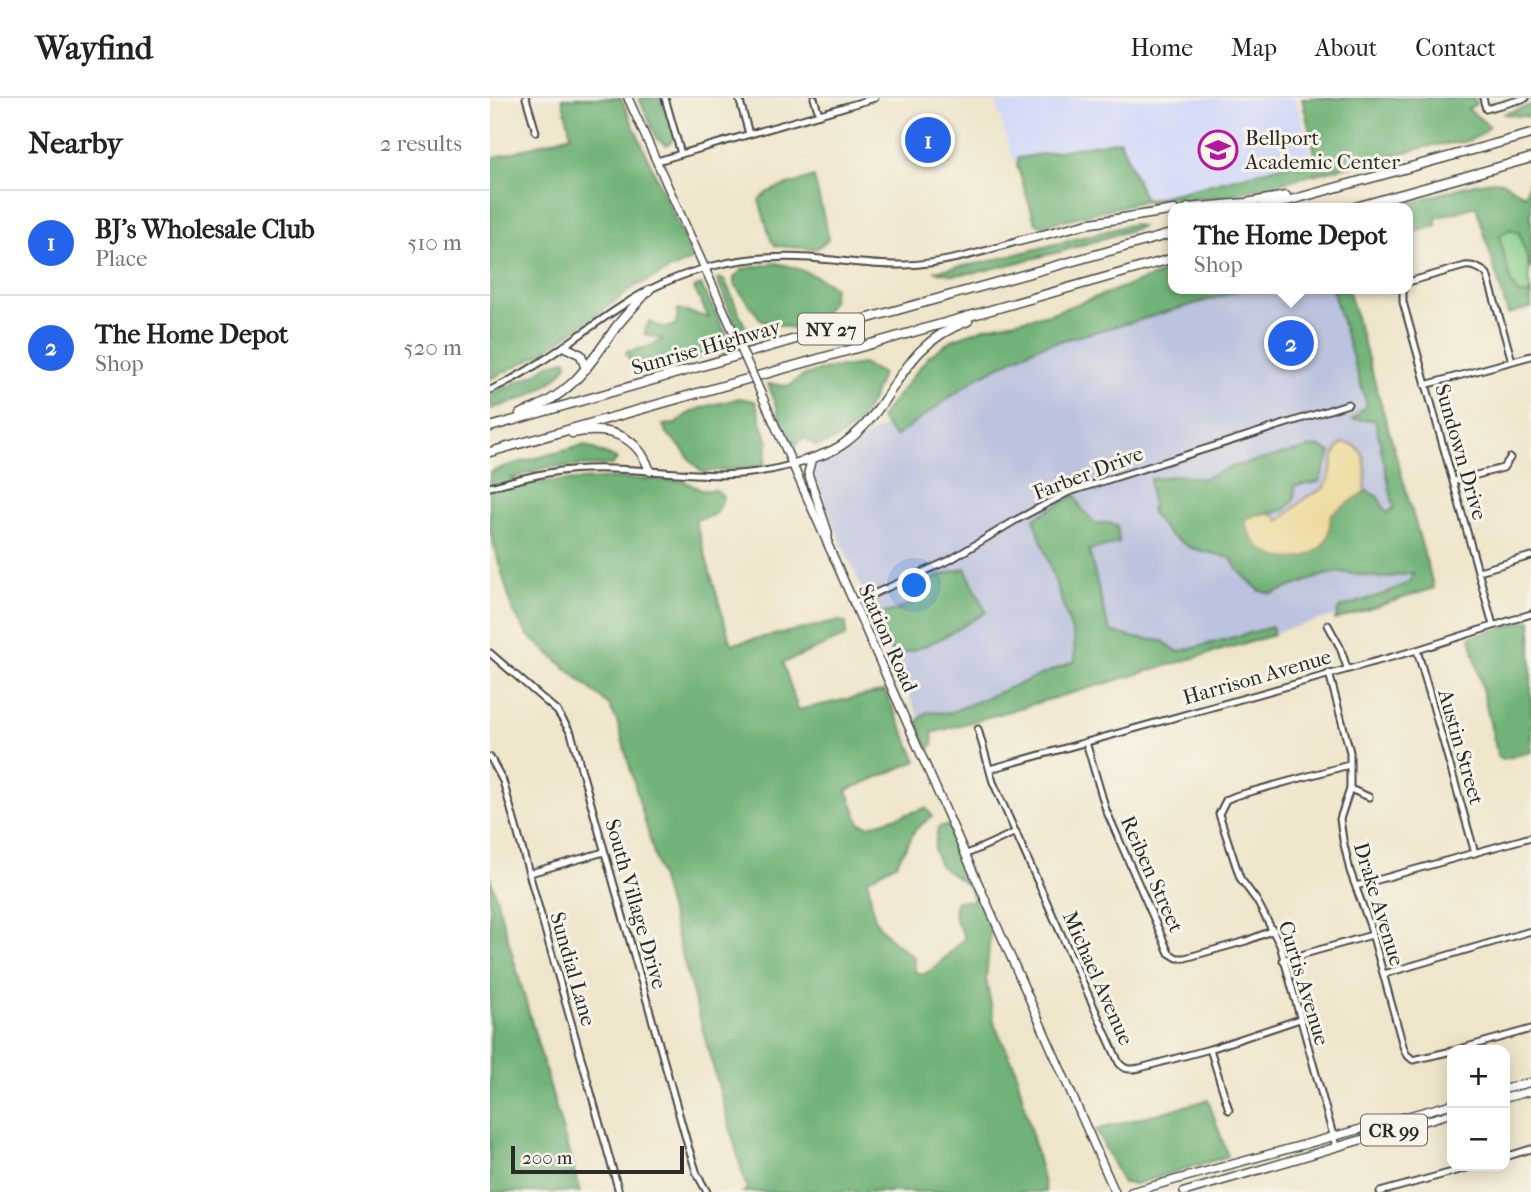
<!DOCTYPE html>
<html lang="en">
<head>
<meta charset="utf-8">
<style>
	body { margin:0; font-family:"IM FELL French Canon",serif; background:#f2f2f2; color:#222 }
	.controls { position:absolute; right:21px; bottom:21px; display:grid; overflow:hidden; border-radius:14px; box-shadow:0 4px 18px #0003 }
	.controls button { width:63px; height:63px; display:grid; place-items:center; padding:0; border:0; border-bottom:2px solid #e0e0e0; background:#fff; color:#222; font:35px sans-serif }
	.scale { position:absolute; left:21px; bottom:18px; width:173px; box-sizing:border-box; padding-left:7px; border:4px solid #2b2b2b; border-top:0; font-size:19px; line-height:24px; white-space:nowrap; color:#2b2b2b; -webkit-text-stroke:5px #f7f3e8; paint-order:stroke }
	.you { position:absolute; left:425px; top:488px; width:24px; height:24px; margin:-18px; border:5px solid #fff; border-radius:50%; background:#1a73e8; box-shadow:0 0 0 10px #1a73e833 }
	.badge { display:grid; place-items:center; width:46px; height:46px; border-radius:50%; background:#2563eb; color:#fff; font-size:23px; font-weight:700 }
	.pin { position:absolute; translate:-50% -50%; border:4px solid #fff; box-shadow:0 2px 7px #0006 }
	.popup { position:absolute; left:678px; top:105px; width:245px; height:91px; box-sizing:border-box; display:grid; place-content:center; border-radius:14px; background:#fff; filter:drop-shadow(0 2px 5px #0005); font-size:23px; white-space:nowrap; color:#767676 }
	.popup b { font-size:26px; color:#222 }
	.popup::after { content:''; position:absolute; left:50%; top:100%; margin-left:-14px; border:14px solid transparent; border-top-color:#fff }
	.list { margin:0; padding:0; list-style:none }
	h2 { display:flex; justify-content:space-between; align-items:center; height:91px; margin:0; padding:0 28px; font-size:30px }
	h2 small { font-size:23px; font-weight:400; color:#767676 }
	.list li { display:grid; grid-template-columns:46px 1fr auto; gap:21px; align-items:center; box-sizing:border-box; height:105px; padding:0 28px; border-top:2px solid #e0e0e0 }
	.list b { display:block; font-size:26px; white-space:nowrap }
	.list p { margin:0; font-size:23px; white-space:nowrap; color:#767676 }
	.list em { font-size:23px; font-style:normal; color:#767676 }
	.map { position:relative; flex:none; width:1041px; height:1094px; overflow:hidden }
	header { display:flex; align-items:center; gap:42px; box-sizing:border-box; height:98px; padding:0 35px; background:#fff; border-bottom:2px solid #e0e0e0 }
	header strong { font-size:33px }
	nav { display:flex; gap:38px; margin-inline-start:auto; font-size:24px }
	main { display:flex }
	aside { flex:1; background:#fff }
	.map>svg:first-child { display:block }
	.built { fill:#d2d9f9 }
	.industrial { fill:#bcc3de }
	.green { fill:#8ad08b; stroke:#5a7e5b; stroke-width:2 }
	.forest { fill:#6fb277; stroke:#4d6e51; stroke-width:2 }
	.sand { fill:#eeda9e; stroke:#8c8264; stroke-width:2 }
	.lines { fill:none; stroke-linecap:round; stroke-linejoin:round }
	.minor-casing { stroke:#484743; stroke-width:9 }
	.major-casing { stroke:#484743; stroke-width:10 }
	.highway-casing { stroke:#484743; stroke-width:11 }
	.minor { stroke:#fff; stroke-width:5 }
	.major { stroke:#fff; stroke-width:7 }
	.highway { stroke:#fff; stroke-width:8 }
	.major-bridge-casing { stroke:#484743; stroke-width:10; stroke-linecap:butt }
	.major-bridge { stroke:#fff; stroke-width:7 }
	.labels { text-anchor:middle; stroke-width:6; stroke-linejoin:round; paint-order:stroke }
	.shield { fill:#f7f3e8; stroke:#686764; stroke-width:2 }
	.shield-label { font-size:19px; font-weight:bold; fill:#2b2b2b }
	.poi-label { font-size:21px; fill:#2b2b2b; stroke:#f7f3e8; text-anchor:start }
	.street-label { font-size:21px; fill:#2b2b2b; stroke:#f7f3e8 }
</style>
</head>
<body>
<header>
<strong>Wayfind</strong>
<nav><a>Home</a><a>Map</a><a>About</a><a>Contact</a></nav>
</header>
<main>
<aside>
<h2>Nearby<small>2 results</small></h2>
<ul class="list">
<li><span class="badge">1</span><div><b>BJ's Wholesale Club</b><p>Place</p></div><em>510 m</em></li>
<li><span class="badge">2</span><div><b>The Home Depot</b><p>Shop</p></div><em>520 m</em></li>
</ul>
</aside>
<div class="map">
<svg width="1041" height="1094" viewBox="0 0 1041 1094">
	<rect width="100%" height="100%" fill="#f7f3e8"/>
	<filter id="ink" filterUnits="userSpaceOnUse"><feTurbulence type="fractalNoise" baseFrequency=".0143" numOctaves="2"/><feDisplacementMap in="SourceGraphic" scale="14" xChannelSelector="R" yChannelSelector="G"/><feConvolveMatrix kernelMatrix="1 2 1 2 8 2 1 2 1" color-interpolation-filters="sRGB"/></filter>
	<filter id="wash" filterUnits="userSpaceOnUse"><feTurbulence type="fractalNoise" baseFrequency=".00686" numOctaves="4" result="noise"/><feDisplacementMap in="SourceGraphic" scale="28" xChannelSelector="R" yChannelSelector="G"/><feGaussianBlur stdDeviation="1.57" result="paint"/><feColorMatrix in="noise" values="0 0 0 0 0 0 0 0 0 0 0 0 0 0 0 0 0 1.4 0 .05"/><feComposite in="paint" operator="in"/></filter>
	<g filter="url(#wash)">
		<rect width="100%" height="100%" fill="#efe5ca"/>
		<path class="built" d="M505,0H805L822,58L711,89L715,106L647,97L634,47L523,63Z"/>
		<path class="industrial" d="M734,191H846L939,491L435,633L324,383L322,372L326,367L545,242Z"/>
		<path class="green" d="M1020,131L1029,134C1037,153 1041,177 1039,197L1027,195C1017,179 1010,157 1009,138Z"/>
		<g class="forest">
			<path d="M72,0H131L203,161L146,188L53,255L0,281V61L81,37Z"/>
			<path d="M149,0H171L184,41L177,47L167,41Z"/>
			<path d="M812,0H984L986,6L978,11L999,28C986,46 965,45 944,47L737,98L663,106L652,103L550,128L545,124L527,67L528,60L630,42L654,100L659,102L826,59Z"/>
			<path d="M1041,7V19L1013,16Z"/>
			<path d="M1041,77V172L1029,135L1020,131L1009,138L1021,184L1027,195L1039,197L1041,194V210L1018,216L986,108L946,120V128L918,136V110H905C928,104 991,79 1012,84C1019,86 1027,94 1035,97Z"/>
			<path d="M324,79L339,141L326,151L286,148L281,142L269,102C280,88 307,86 324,79Z"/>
			<path d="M643,126L651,129L569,154L489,174L464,177L444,173L496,164Z"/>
			<path d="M286,165C307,169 326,177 344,189L342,203L327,225L306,231L272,223L244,186V180L253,171Z"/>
			<path d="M684,171V191H755L646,223L547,249L488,279L405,339L390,320L438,259L462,242L497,229L559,216Z"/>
			<path d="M229,180L235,183L258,235L256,239L250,238L227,182Z"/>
			<path d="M211,187L244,251L236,256L223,254L207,260L197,254L148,268L140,263L136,254L158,249L173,241L154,236L159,223C169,228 175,233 186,226L188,211L219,220L204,190Z"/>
			<path d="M842,191H858L944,490L845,522L849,510L894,496L920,484L924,475L893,480L850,474L834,477L782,496L770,493L747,471L741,460L701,450L679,437L662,416L660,381L691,377L712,381L745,368L827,348L841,354L829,384L805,388L804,402L795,412L766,417L837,439L841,416L876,393L887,398L897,415L904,410L885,322H862L877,307Z"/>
			<path d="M76,262L77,267C59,293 29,303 0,311V296L46,276L59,266Z"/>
			<path d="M372,266L392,275C381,311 365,340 325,348L314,339L305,348L294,330L278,286L300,288C315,270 350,270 372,266Z"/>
			<path d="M249,300L265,303L278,345L274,368L213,374C199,364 197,355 186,344C180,338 176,336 173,327L186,326C201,308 228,307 249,300Z"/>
			<path d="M94,347L127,361L122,367L58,369L19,381L50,384L129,380L194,383L211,392H226L233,398C228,420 225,417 205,422L241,546L350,523L356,525V538L293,565L308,612L395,593L427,663L357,692L370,725L379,728L436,710L442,718L425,732L407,765L377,782C381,794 381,811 385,820C393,838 409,848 424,859L425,874L434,876L445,870L475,839C467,826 462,819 466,803H483L479,788L450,768L444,752L448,729L458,727L501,827L496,881L505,928L525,969L556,1094H253L257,1091L127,623L119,607L38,537L23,513L0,433V374C31,362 63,357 94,347Z"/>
			<path d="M586,397L591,410L605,425H619L627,428L629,445L599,452L617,525L622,534L646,540L673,543L688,554L782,529L784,537L442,635L443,646L439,652L427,624L436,614L459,615L585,563L584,540L544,420Z"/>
			<path d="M475,470L496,514C471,529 432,555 403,556L386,527L389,516L407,512L420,506L446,479Z"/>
			<path d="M1041,522V654L1013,661L1009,660L1007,655L980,539Z"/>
			<path d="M0,778L90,1094H0Z"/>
			<path d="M718,1002L738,1058L645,1086L633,1085L606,1032Z"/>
		</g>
		<path class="sand" d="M853,345C880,346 876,374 875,394L841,416C840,423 840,432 838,438C826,467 781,467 764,443C760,437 757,429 754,422L766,417L784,416L789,423C801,415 804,409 814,401C821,395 832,395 837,385C845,372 839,356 853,345Z"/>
	</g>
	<g filter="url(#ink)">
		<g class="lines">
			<defs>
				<g id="minor">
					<path d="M36,0L46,34"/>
					<path d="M175,0L191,56"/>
					<path d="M249,0L259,36"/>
					<path d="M324,0L329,16"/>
					<path d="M993,0L996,11L1036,0"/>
					<path d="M167,63L385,0"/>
					<path d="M918,184L975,168C984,167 990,170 997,176L1022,263"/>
					<path d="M913,191V204L1003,527"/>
					<path d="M935,287L1041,258"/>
					<path d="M0,292C50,270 89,235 135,206C162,188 192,176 223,168C254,160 287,158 319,160C351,162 382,168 415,167C454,166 492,154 529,143"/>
					<path d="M964,383L1013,370L1020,360"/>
					<path d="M0,389C32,380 62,372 96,371C167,368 229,388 301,367"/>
					<path d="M989,473L1041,458"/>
					<path d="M363,505L460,462L526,422L579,394L858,306"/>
					<path d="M838,527L850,549L857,570"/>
					<path d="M927,552L985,755"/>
					<path d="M0,555L67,613L81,635L198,1048L207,1076L217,1094"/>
					<path d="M839,575L860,654V691L850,721L853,742L860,773L880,828L913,948L916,956L923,962L962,953"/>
					<path d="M488,631L503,684L629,965C635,972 640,972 650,970L720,951L810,921"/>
					<path d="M596,644L616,712L679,855L687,860H695L756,843L784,832"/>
					<path d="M0,659L13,683L129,1094"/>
					<path d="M500,671L927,552L1041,516"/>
					<path d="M860,691L879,699"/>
					<path d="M477,756L526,734"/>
					<path d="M40,775L114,754"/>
					<path d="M866,788L1041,739"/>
					<path d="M793,862L882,837"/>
					<path d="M894,876L1041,833"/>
					<path d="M720,951L739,1012"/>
					<path d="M966,952L1041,931"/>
					<path d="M846,1048L790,847L767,803L750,780L729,716L736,702L745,698L859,667"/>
					<path d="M1015,1059L1041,1051"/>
					<path d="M890,1094L984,1068"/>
				</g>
				<g id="major">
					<path d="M138,0L244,235"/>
					<path d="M273,300L625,1094"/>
					<path d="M322,360L318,375L338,434V443"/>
					<path d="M1015,991L1041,984"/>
					<path d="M1015,1000L1041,993"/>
					<path d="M641,1094L962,1006"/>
					<path d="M694,1094L962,1015"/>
				</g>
				<g id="highway">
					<path d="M698,110L756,105L796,98"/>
					<path d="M772,110L1041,36"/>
					<path d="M862,110L1041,60"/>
					<path d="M529,143L595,126L684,112"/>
					<path d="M75,249L91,257L96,271"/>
					<path d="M30,316C80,299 98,269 126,229C136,216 148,204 159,192"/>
					<path d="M0,329L389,217L684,135"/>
					<path d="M82,335C118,328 147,336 160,373"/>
					<path d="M0,354L684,160"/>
					<path d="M301,367C319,361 341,356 356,344C408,305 407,249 478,223"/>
				</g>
			</defs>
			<use href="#minor" class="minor-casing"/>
			<use href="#major" class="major-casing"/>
			<use href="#highway" class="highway-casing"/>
			<use href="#minor" class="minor"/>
			<use href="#major" class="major"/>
			<use href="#highway" class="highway"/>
			<defs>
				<path id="major-bridge" d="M244,235L273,300"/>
			</defs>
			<use href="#major-bridge" class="major-bridge-casing"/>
			<use href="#major-bridge" class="major-bridge"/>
		</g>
	</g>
	<defs>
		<symbol id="school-ring" viewBox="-11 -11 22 22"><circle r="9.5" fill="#f7f3e8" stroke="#b5179e" stroke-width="1.5"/><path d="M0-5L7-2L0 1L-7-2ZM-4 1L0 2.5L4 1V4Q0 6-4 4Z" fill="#b5179e"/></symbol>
	</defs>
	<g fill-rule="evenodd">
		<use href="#school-ring" x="706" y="30" width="44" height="44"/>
	</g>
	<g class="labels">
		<g class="shield">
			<rect x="308" y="215.5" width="66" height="31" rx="5"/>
			<rect x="871" y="1016.5" width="66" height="31" rx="5"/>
		</g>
		<g class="shield-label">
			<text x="341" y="238">NY 27</text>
			<text x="904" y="1039">CR 99</text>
		</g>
		<g class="poi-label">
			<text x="755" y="47">Bellport<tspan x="755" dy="24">Academic Center</tspan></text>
		</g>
		<g class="street-label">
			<text transform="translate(216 249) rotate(-16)" y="7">Sunrise Highway</text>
			<text transform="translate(971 354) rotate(74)" y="7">Sundown Drive</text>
			<text transform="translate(598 375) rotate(-21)" y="7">Farber Drive</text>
			<text transform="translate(398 540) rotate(66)" y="7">Station Road</text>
			<text transform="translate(767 579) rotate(-16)" y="7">Harrison Avenue</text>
			<text transform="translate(971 649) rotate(74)" y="7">Austin Street</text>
			<text transform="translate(662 776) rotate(66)" y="7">Reiben Street</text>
			<text transform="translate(146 806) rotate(74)" y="7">South Village Drive</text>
			<text transform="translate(889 806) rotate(73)" y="7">Drake Avenue</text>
			<text transform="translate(83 871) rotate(74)" y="7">Sundial Lane</text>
			<text transform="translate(608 880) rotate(66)" y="7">Michael Avenue</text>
			<text transform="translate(814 885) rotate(73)" y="7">Curtis Avenue</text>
		</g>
	</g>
</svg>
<div class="controls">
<button>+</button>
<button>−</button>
</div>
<div class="scale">200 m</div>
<div class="you"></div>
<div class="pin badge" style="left:438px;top:42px">1</div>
<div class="pin badge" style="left:801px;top:245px">2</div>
<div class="popup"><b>The Home Depot</b>Shop</div>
</div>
</main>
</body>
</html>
